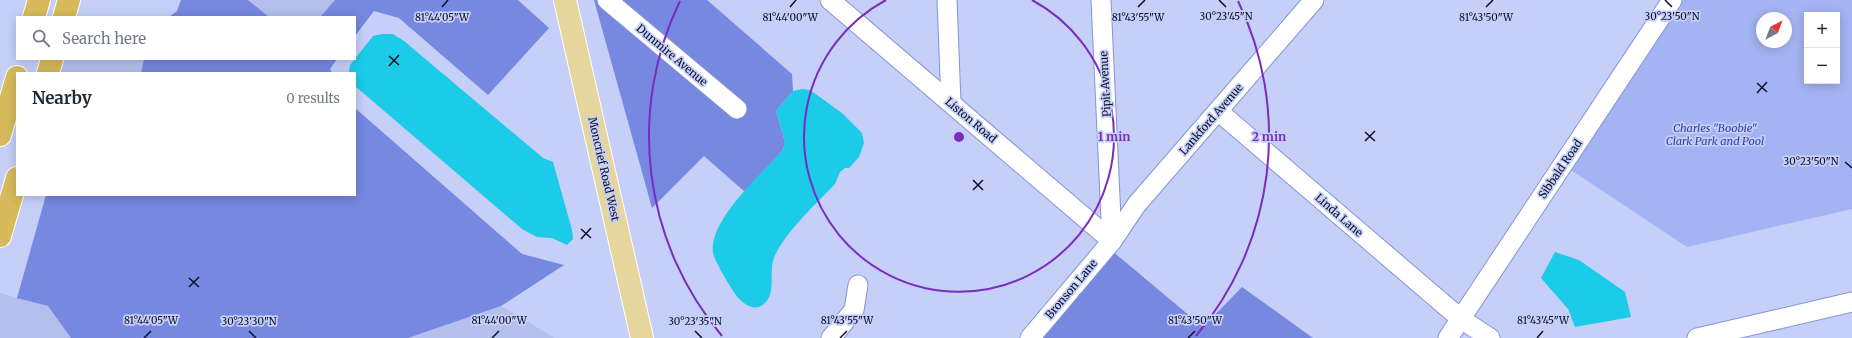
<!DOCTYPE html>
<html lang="en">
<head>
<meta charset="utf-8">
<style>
	body { margin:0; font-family:Merriweather,serif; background:#f2f2f3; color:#1f2937 }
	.controls { position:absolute; right:12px; top:12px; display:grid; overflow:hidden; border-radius:0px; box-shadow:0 2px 10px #0003 }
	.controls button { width:36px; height:36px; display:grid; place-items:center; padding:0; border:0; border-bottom:1px solid #e0e1e3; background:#fff; color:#1f2937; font:20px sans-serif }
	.compass { position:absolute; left:1756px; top:12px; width:36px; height:36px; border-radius:50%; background:#fff; box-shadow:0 2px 10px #0003; rotate:42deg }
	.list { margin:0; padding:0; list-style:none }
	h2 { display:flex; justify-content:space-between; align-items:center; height:52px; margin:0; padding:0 16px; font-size:17px }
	h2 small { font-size:13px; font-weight:400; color:#747a83 }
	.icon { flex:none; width:22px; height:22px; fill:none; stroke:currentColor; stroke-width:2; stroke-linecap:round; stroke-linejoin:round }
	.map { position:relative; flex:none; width:1852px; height:338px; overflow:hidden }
	.search { position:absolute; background:#fff; box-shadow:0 2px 10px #0003; left:16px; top:16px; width:340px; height:44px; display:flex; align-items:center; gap:10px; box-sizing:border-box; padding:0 14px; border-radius:0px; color:#747a83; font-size:15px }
	.panel { position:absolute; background:#fff; box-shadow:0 2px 10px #0003; left:16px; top:72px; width:340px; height:124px; border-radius:0px }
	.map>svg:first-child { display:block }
	.built { fill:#b4c0eb }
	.green { fill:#a4b3f3; fill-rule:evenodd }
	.forest { fill:#7688e0 }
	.water { fill:#1bcbe8 }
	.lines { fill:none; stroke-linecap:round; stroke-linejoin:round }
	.minor-casing { stroke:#8594d4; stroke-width:21 }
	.major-casing { stroke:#fff; stroke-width:24 }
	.highway-casing { stroke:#fff; stroke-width:24 }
	.minor { stroke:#fff; stroke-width:19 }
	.major { stroke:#e6d69d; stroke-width:22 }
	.highway { stroke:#d6ba5b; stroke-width:22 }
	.ticks { fill:none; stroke:#0c0f27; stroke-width:1.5 }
	.ring { fill:none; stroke:#7b2cbf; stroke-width:2 }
	.labels { text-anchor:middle; stroke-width:3.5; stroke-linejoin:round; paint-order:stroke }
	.street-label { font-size:11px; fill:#0c0f27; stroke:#c5cff8 }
	.park-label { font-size:11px; font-style:italic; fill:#343ca2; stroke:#c5cff8 }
	.ticks-label { font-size:10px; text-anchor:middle; fill:#0c0f27; stroke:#c5cff8; stroke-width:3.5; stroke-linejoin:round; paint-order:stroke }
	.centre { fill:#7b2cbf; stroke:#c5cff8; stroke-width:2 }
	.ring-label { font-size:12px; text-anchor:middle; font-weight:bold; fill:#7b2cbf; stroke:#c5cff8; stroke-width:3.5; stroke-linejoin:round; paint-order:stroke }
</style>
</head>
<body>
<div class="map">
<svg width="1852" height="338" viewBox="0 0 1852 338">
	<rect width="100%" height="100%" fill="#c5cff8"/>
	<g class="built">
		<path d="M248,0H335L320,17H269Z"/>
		<path d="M57,59H144L141,73H53Z"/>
		<path d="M0,293L48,306L71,338H0Z"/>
		<path d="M501,306L555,338H408Z"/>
	</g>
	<path class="green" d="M1680,0H1852V209L1687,247L1568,168ZM1807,15H1837V81H1807ZM1762,18H1786V42H1762Z"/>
	<g class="forest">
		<path d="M181,0H248L269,17H169L177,11Z"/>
		<path d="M335,0H518L549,28L488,95L399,18L374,11L355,36V17H320Z"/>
		<path d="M594,0H707L792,74L793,91L776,111L785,142L783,150L745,192L704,156L652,208Z"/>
		<path d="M144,59H337L330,69L332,73H141Z"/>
		<path d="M355,108L522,254L564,265L501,306L408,338H71L48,306L17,298L46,195H355Z"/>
		<path d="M1111,250L1203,327L1242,287L1313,338H1038Z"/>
	</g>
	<g class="water">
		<path d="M382,34H393L404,41L543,158L553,162L572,230L573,239L567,245L552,238L537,237L522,229L355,86V73H349L350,65L373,36Z"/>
		<path d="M802,89L810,90L842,113L862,133L864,143L859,157L849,168H845L840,172L835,184C817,203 780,237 773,261C769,276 777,297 761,306C752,311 741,302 736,295C731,288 713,259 713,252C709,220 762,173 783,150L785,142L776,111L793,91Z"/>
		<path d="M1555,252L1579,260L1625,292L1631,317L1575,327L1568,309L1541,278Z"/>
	</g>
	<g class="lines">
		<defs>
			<g id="minor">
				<path d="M607,0L737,109"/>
				<path d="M830,0L1112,241"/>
				<path d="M947,0L951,103"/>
				<path d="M1101,0L1112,241"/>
				<path d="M1218,111L1461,319L1490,338"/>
				<path d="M831,338L854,310L858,285"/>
				<path d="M1030,338L1112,241L1137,204L1314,0"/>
				<path d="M1448,338L1672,0"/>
				<path d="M1697,338L1852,302"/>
			</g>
			<path id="major" d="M565,0L642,338"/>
			<g id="highway">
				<path d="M34,17L39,0"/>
				<path d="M64,17L69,0"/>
				<path d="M48,73L52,59"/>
				<path d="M0,135L17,77"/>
				<path d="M0,236L17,178"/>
			</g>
		</defs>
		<use href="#minor" class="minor-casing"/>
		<use href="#major" class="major-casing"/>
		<use href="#highway" class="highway-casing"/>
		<use href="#minor" class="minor"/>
		<use href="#major" class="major"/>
		<use href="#highway" class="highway"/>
	</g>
	<path class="ticks" d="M1219,0L1226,7M1665,0L1672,7M442,7L448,0M790,7L796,0M1138,7L1145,0M1486,7L1493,0M389,56L399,65M389,66L399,55M1757,83L1767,92M1757,93L1767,82M1365,132L1375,141M1365,141L1375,131M1845,162L1852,168M973,180L983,190M973,190L983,180M581,229L591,238M581,239L591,228M189,278L199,287M189,287L199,277M249,331L256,338M695,331L702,338M144,338L151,331M492,338L499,331M840,338L847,331M1188,338L1195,331M1537,338L1543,331"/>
	<g class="ring">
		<path d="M1032 0A155 155 0 1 1 886 0"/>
		<path d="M722 336A310 310 0 0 1 680 1M1238 1A310 310 0 0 1 1196 336"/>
	</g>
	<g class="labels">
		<g class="street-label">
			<text transform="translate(672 55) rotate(40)" y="4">Dunmire Avenue</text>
			<text transform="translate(1105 84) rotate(-93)" y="4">Pipit Avenue</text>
			<text transform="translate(1211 119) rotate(-49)" y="4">Lankford Avenue</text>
			<text transform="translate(971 120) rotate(40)" y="4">Liston Road</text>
			<text transform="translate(604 169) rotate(77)" y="4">Moncrief Road West</text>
			<text transform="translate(1560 169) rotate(-56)" y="4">Sibbald Road</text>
			<text transform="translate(1339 215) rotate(41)" y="4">Linda Lane</text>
			<text transform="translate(1071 289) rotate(-50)" y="4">Bronson Lane</text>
		</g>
		<g class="park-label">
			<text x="1715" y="132">Charles "Boobie"<tspan x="1715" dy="13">Clark Park and Pool</tspan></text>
		</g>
	</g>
	<g class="ticks-label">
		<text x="1226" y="20">30°23'45"N</text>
		<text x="1672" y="20">30°23'50"N</text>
		<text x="442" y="21">81°44'05"W</text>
		<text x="790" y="21">81°44'00"W</text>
		<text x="1138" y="21">81°43'55"W</text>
		<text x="1486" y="21">81°43'50"W</text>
		<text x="1811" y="165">30°23'50"N</text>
		<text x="151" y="324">81°44'05"W</text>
		<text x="499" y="324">81°44'00"W</text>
		<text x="847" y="324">81°43'55"W</text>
		<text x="1195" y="324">81°43'50"W</text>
		<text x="1543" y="324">81°43'45"W</text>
		<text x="249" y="325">30°23'30"N</text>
		<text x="695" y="325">30°23'35"N</text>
	</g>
	<circle cx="959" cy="137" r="6" class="centre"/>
	<g class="ring-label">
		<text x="1114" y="141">1 min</text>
		<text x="1269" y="141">2 min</text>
	</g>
</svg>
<div class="controls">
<button>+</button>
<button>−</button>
</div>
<svg class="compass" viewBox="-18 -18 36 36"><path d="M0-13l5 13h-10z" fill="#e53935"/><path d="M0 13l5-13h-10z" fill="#747a83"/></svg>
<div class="search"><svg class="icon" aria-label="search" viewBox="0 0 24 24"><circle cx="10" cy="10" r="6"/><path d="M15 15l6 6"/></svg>Search here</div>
<section class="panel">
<h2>Nearby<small>0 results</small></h2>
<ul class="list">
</ul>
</section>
</div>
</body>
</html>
